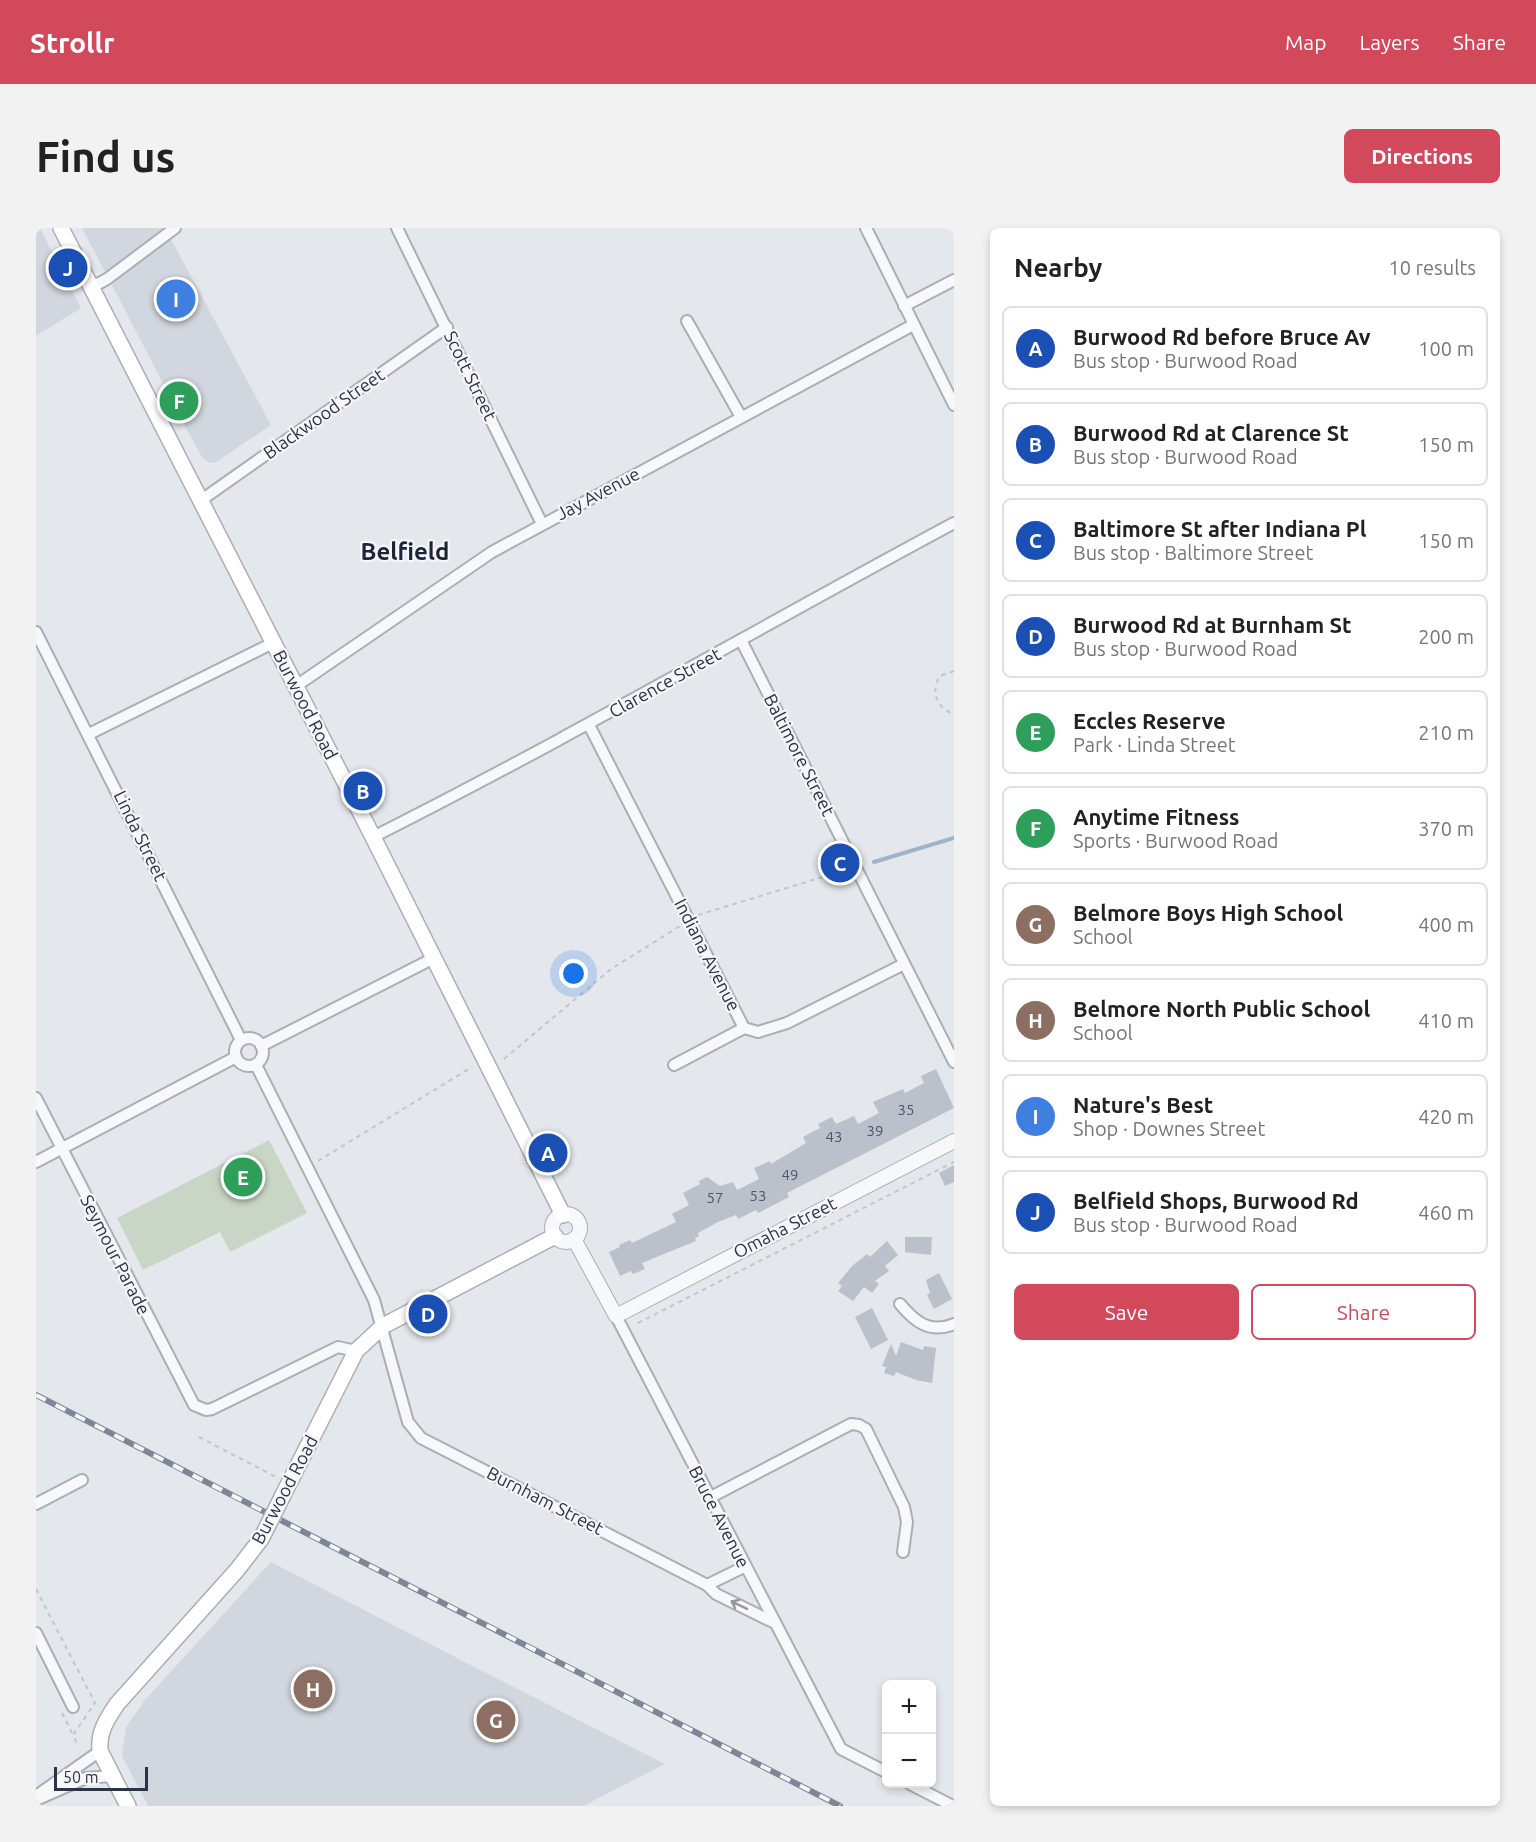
<!DOCTYPE html>
<html lang="en">
<head>
<meta charset="utf-8">
<style>
	body { margin:0; font-family:Ubuntu,sans-serif; background:#f2f2f2; color:#222 }
	.controls { position:absolute; right:18px; bottom:18px; display:grid; overflow:hidden; border-radius:9px; box-shadow:0 3px 9px #0003 }
	.controls button { width:54px; height:54px; display:grid; place-items:center; padding:0; border:0; border-bottom:2px solid #e0e0e0; background:#fff; color:#222; font:30px sans-serif }
	.scale { position:absolute; left:18px; bottom:15px; width:94px; box-sizing:border-box; padding-left:6px; border:3px solid #2b3445; border-top:0; font-size:16px; line-height:21px; white-space:nowrap; color:#2b3445; -webkit-text-stroke:4px #f4f6f9; paint-order:stroke }
	.you { position:absolute; left:538px; top:746px; width:21px; height:21px; margin:-15px; border:4px solid #fff; border-radius:50%; background:#1a73e8; box-shadow:0 0 0 9px #1a73e833 }
	.badge { display:grid; place-items:center; width:39px; height:39px; border-radius:50%; background:#d1495b; color:#fff; font-size:20px; font-weight:700 }
	.pin { position:absolute; translate:-50% -50%; border:3px solid #fff; box-shadow:0 2px 6px #0006 }
	.list { margin:0; padding:0; list-style:none }
	h2 { display:flex; justify-content:space-between; align-items:center; height:78px; margin:0; padding:0 24px; font-size:26px }
	h2 small { font-size:20px; font-weight:400; color:#767676 }
	.list li { display:grid; grid-template-columns:39px 1fr auto; gap:18px; align-items:center; box-sizing:border-box; height:84px; margin:0 12px 12px; padding:0 12px; border:2px solid #e0e0e0; border-radius:9px }
	.list b { display:block; font-size:22px; white-space:nowrap }
	.list p { margin:0; font-size:20px; white-space:nowrap; color:#767676 }
	.list em { font-size:20px; font-style:normal; color:#767676 }
	.actions { display:flex; gap:12px; padding:18px 24px }
	.actions a { flex:1; padding:14px 0; border:2px solid #d1495b; border-radius:9px; text-align:center; font-size:21px; color:#d1495b }
	.actions .main { background:#d1495b; color:#fff }
	.map { position:relative; flex:none; width:918px; height:1578px; overflow:hidden; border-radius:9px }
	header { display:flex; align-items:center; gap:36px; box-sizing:border-box; height:84px; padding:0 30px; background:#d1495b; color:#fff }
	header strong { font-size:28px }
	nav { display:flex; gap:33px; margin-inline-start:auto; font-size:21px }
	.intro { display:flex; align-items:center; justify-content:space-between; box-sizing:border-box; height:144px; padding:0 36px }
	h1 { margin:0; font-size:42px }
	.button { padding:15px 27px; border-radius:9px; background:#d1495b; color:#fff; font-size:21px; font-weight:700 }
	main { display:flex; gap:36px; padding:0 36px }
	aside { flex:1; background:#fff; border-radius:9px; box-shadow:0 3px 9px #0003 }
	.map>svg:first-child { display:block }
	.built { fill:#d2d6de }
	.green { fill:#c9d6c5 }
	.lines { fill:none; stroke-linecap:round; stroke-linejoin:round }
	.stream { stroke:#9fb4cc; stroke-width:4 }
	.building { fill:#bbc0ca }
	.minor-casing { stroke:#a9aeb7; stroke-width:14 }
	.tertiary-casing { stroke:#a9aeb7; stroke-width:16 }
	.secondary-casing { stroke:#a9aeb7; stroke-width:18 }
	.path { stroke:#c2c5cb; stroke-width:2; stroke-dasharray:4.5 4.5; stroke-linecap:butt }
	.minor { stroke:#f7f8fa; stroke-width:10 }
	.tertiary { stroke:#f7f8fa; stroke-width:14 }
	.secondary { stroke:#fff; stroke-width:15 }
	.rail-casing { stroke:#7d8696; stroke-width:6 }
	.rail { stroke:#f4f6f9; stroke-width:4; stroke-dasharray:11; stroke-linecap:butt }
	.secondary-bridge-casing { stroke:#a9aeb7; stroke-width:18; stroke-linecap:butt }
	.secondary-bridge { stroke:#fff; stroke-width:15 }
	.oneway { stroke:#9196a0 }
	.labels { text-anchor:middle; stroke-width:4.5; stroke-linejoin:round; paint-order:stroke }
	.number-label { font-size:15px; fill:#4f5766 }
	.street-label { font-size:18px; fill:#2b3445; stroke:#f4f6f9 }
	.district-label { font-size:24px; font-weight:bold; fill:#1d2536; stroke:#f4f6f9 }
</style>
</head>
<body>
<header>
<strong>Strollr</strong>
<nav><a>Map</a><a>Layers</a><a>Share</a></nav>
</header>
<div class="intro"><h1>Find us</h1><a class="button">Directions</a></div>
<main>
<div class="map">
<svg width="918" height="1578" viewBox="0 0 918 1578">
	<rect width="100%" height="100%" fill="#e4e7ec"/>
	<g class="built">
		<path d="M0,0H4L45,80L0,108Z"/>
		<path d="M46,0H129L235,197L180,234L173,235L165,228Z"/>
		<path d="M235,1334L456,1448L629,1536L547,1578H112L86,1528L90,1499L108,1473Z"/>
	</g>
	<path class="green" d="M233,912L271,985L194,1024L184,1004L107,1042L81,990Z"/>
	<g class="lines">
		<path class="stream" d="M838,634L918,610"/>
	</g>
	<g class="building">
		<path d="M900,841L918,880L751,965L753,969L722,985L720,982L702,991L700,987L682,994L662,1005L663,1008L659,1010L660,1013L606,1035L609,1041L597,1046L595,1043L584,1048L573,1024L584,1019L583,1017L594,1012L596,1015L640,994L636,986L653,977L647,965L664,956L663,953L671,949L684,958L697,954L701,962L723,951L718,940L734,933L735,936L770,915L767,909L784,900L782,896L796,889L800,896L818,888L822,896L843,885L837,874L867,861L869,865L888,855L885,848Z"/>
		<path d="M918,937V954L909,958L903,945Z"/>
		<path d="M869,1009H896L895,1027L869,1024Z"/>
		<path d="M851,1013L862,1027L849,1038L853,1043L839,1053L843,1056L836,1065L828,1059L817,1073L802,1063L806,1058L802,1055L816,1038L831,1026L834,1029Z"/>
		<path d="M903,1045L916,1071L898,1081L891,1067L894,1065L890,1052Z"/>
		<path d="M836,1080L852,1112L835,1121L819,1089Z"/>
		<path d="M865,1114L887,1122L888,1118L900,1120L896,1155L880,1152L860,1144L858,1148L848,1145L850,1139L846,1138L855,1116L860,1128Z"/>
	</g>
	<g class="lines">
		<defs>
			<g id="minor">
				<path d="M361,0L506,296"/>
				<path d="M830,0L918,177"/>
				<path d="M56,59L71,51L139,0"/>
				<path d="M868,78L918,52"/>
				<path d="M651,93L705,189"/>
				<path d="M164,273L411,99"/>
				<path d="M0,404L205,812"/>
				<path d="M705,412L918,834"/>
				<path d="M260,458L456,324L877,97"/>
				<path d="M553,497L708,800L722,804L751,795L868,736"/>
				<path d="M53,506L237,415"/>
				<path d="M337,609C534,510 724,399 918,295"/>
				<circle cx="213" cy="824" r="14"/>
				<path d="M225,818L398,730"/>
				<path d="M220,837L338,1072L372,1194L385,1210L671,1357L680,1366L737,1394"/>
				<path d="M638,837L708,800"/>
				<path d="M0,870L158,1177L170,1182L176,1181L302,1119L320,1123"/>
				<path d="M0,934L200,829"/>
				<path d="M864,1076C879,1094 894,1106 918,1096"/>
				<path d="M580,1088L805,1521L850,1544"/>
				<path d="M673,1270L815,1196L823,1197L830,1201L868,1279L871,1294L867,1324"/>
				<path d="M0,1276L46,1252"/>
				<path d="M671,1357L708,1339"/>
				<path d="M0,1405L37,1479"/>
				<path d="M874,1556L917,1578"/>
				<path d="M0,1568L64,1523"/>
				<path d="M0,1572L50,1550L76,1548"/>
			</g>
			<g id="tertiary">
				<circle cx="530" cy="1000" r="14"/>
				<path d="M538,1011L580,1088L918,913"/>
			</g>
			<g id="secondary">
				<path d="M25,0L337,609L527,987"/>
				<path d="M246,1269L320,1123L347,1098L519,1008"/>
				<path d="M92,1578L64,1523C62,1504 71,1491 81,1476L201,1342L225,1311"/>
			</g>
		</defs>
		<use href="#minor" class="minor-casing"/>
		<use href="#tertiary" class="tertiary-casing"/>
		<use href="#secondary" class="secondary-casing"/>
		<g class="path">
			<path d="M918,443L904,448C894,464 901,480 918,486"/>
			<path d="M662,687L803,644"/>
			<path d="M468,831L575,741L644,698"/>
			<path d="M282,933L436,839"/>
			<path d="M602,1095L918,934"/>
			<path d="M163,1209L242,1250"/>
			<path d="M0,1361L59,1475L37,1507L42,1517"/>
			<path d="M26,1485L37,1507"/>
		</g>
		<use href="#minor" class="minor"/>
		<use href="#tertiary" class="tertiary"/>
		<use href="#secondary" class="secondary"/>
		<defs>
			<path id="rail" d="M0,1167L804,1578"/>
		</defs>
		<use href="#rail" class="rail-casing"/>
		<use href="#rail" class="rail"/>
		<defs>
			<path id="secondary-bridge" d="M225,1311L246,1269"/>
		</defs>
		<use href="#secondary-bridge" class="secondary-bridge-casing"/>
		<use href="#secondary-bridge" class="secondary-bridge"/>
	</g>
	<defs><path id="oneway-shaft" d="M-6 0H5M1.5-3L5.5 0L1.5 3" fill="none" stroke-width="1.6" stroke-linecap="round" stroke-linejoin="round" transform="scale(1.5)"/></defs>
	<use class="oneway" href="#oneway-shaft" transform="translate(703 1377) rotate(-154)"/>
	<g class="labels">
		<g class="number-label">
			<text x="870" y="887">35</text>
			<text x="839" y="908">39</text>
			<text x="798" y="914">43</text>
			<text x="754" y="952">49</text>
			<text x="722" y="973">53</text>
			<text x="679" y="975">57</text>
		</g>
		<g class="street-label">
			<text transform="translate(434 148) rotate(64)" y="6">Scott Street</text>
			<text transform="translate(288 186) rotate(-35)" y="6">Blackwood Street</text>
			<text transform="translate(562 266) rotate(-28)" y="6">Jay Avenue</text>
			<text transform="translate(629 455) rotate(-29)" y="6">Clarence Street</text>
			<text transform="translate(269 477) rotate(63)" y="6">Burwood Road</text>
			<text transform="translate(763 527) rotate(63)" y="6">Baltimore Street</text>
			<text transform="translate(104 608) rotate(64)" y="6">Linda Street</text>
			<text transform="translate(671 727) rotate(63)" y="6">Indiana Avenue</text>
			<text transform="translate(749 1000) rotate(-27)" y="6">Omaha Street</text>
			<text transform="translate(79 1027) rotate(63)" y="6">Seymour Parade</text>
			<text transform="translate(249 1262) rotate(-62)" y="6">Burwood Road</text>
			<text transform="translate(509 1273) rotate(27)" y="6">Burnham Street</text>
			<text transform="translate(683 1289) rotate(63)" y="6">Bruce Avenue</text>
		</g>
		<g class="district-label">
			<text x="369" y="332">Belfield</text>
		</g>
	</g>
</svg>
<div class="controls">
<button>+</button>
<button>−</button>
</div>
<div class="scale">50 m</div>
<div class="you"></div>
<div class="pin badge" style="left:512px;top:925px;background:#1a4fb4">A</div>
<div class="pin badge" style="left:327px;top:563px;background:#1a4fb4">B</div>
<div class="pin badge" style="left:804px;top:635px;background:#1a4fb4">C</div>
<div class="pin badge" style="left:392px;top:1086px;background:#1a4fb4">D</div>
<div class="pin badge" style="left:207px;top:949px;background:#2e9e5b">E</div>
<div class="pin badge" style="left:143px;top:173px;background:#2e9e5b">F</div>
<div class="pin badge" style="left:460px;top:1492px;background:#8d6e63">G</div>
<div class="pin badge" style="left:277px;top:1461px;background:#8d6e63">H</div>
<div class="pin badge" style="left:140px;top:71px;background:#3f7fe0">I</div>
<div class="pin badge" style="left:32px;top:40px;background:#1a4fb4">J</div>
</div>
<aside>
<h2>Nearby<small>10 results</small></h2>
<ul class="list">
<li><span class="badge" style="background:#1a4fb4">A</span><div><b>Burwood Rd before Bruce Av</b><p>Bus stop · Burwood Road</p></div><em>100 m</em></li>
<li><span class="badge" style="background:#1a4fb4">B</span><div><b>Burwood Rd at Clarence St</b><p>Bus stop · Burwood Road</p></div><em>150 m</em></li>
<li><span class="badge" style="background:#1a4fb4">C</span><div><b>Baltimore St after Indiana Pl</b><p>Bus stop · Baltimore Street</p></div><em>150 m</em></li>
<li><span class="badge" style="background:#1a4fb4">D</span><div><b>Burwood Rd at Burnham St</b><p>Bus stop · Burwood Road</p></div><em>200 m</em></li>
<li><span class="badge" style="background:#2e9e5b">E</span><div><b>Eccles Reserve</b><p>Park · Linda Street</p></div><em>210 m</em></li>
<li><span class="badge" style="background:#2e9e5b">F</span><div><b>Anytime Fitness</b><p>Sports · Burwood Road</p></div><em>370 m</em></li>
<li><span class="badge" style="background:#8d6e63">G</span><div><b>Belmore Boys High School</b><p>School</p></div><em>400 m</em></li>
<li><span class="badge" style="background:#8d6e63">H</span><div><b>Belmore North Public School</b><p>School</p></div><em>410 m</em></li>
<li><span class="badge" style="background:#3f7fe0">I</span><div><b>Nature's Best</b><p>Shop · Downes Street</p></div><em>420 m</em></li>
<li><span class="badge" style="background:#1a4fb4">J</span><div><b>Belfield Shops, Burwood Rd</b><p>Bus stop · Burwood Road</p></div><em>460 m</em></li>
</ul>
<div class="actions"><a class="main">Save</a><a>Share</a></div>
</aside>
</main>
</body>
</html>
